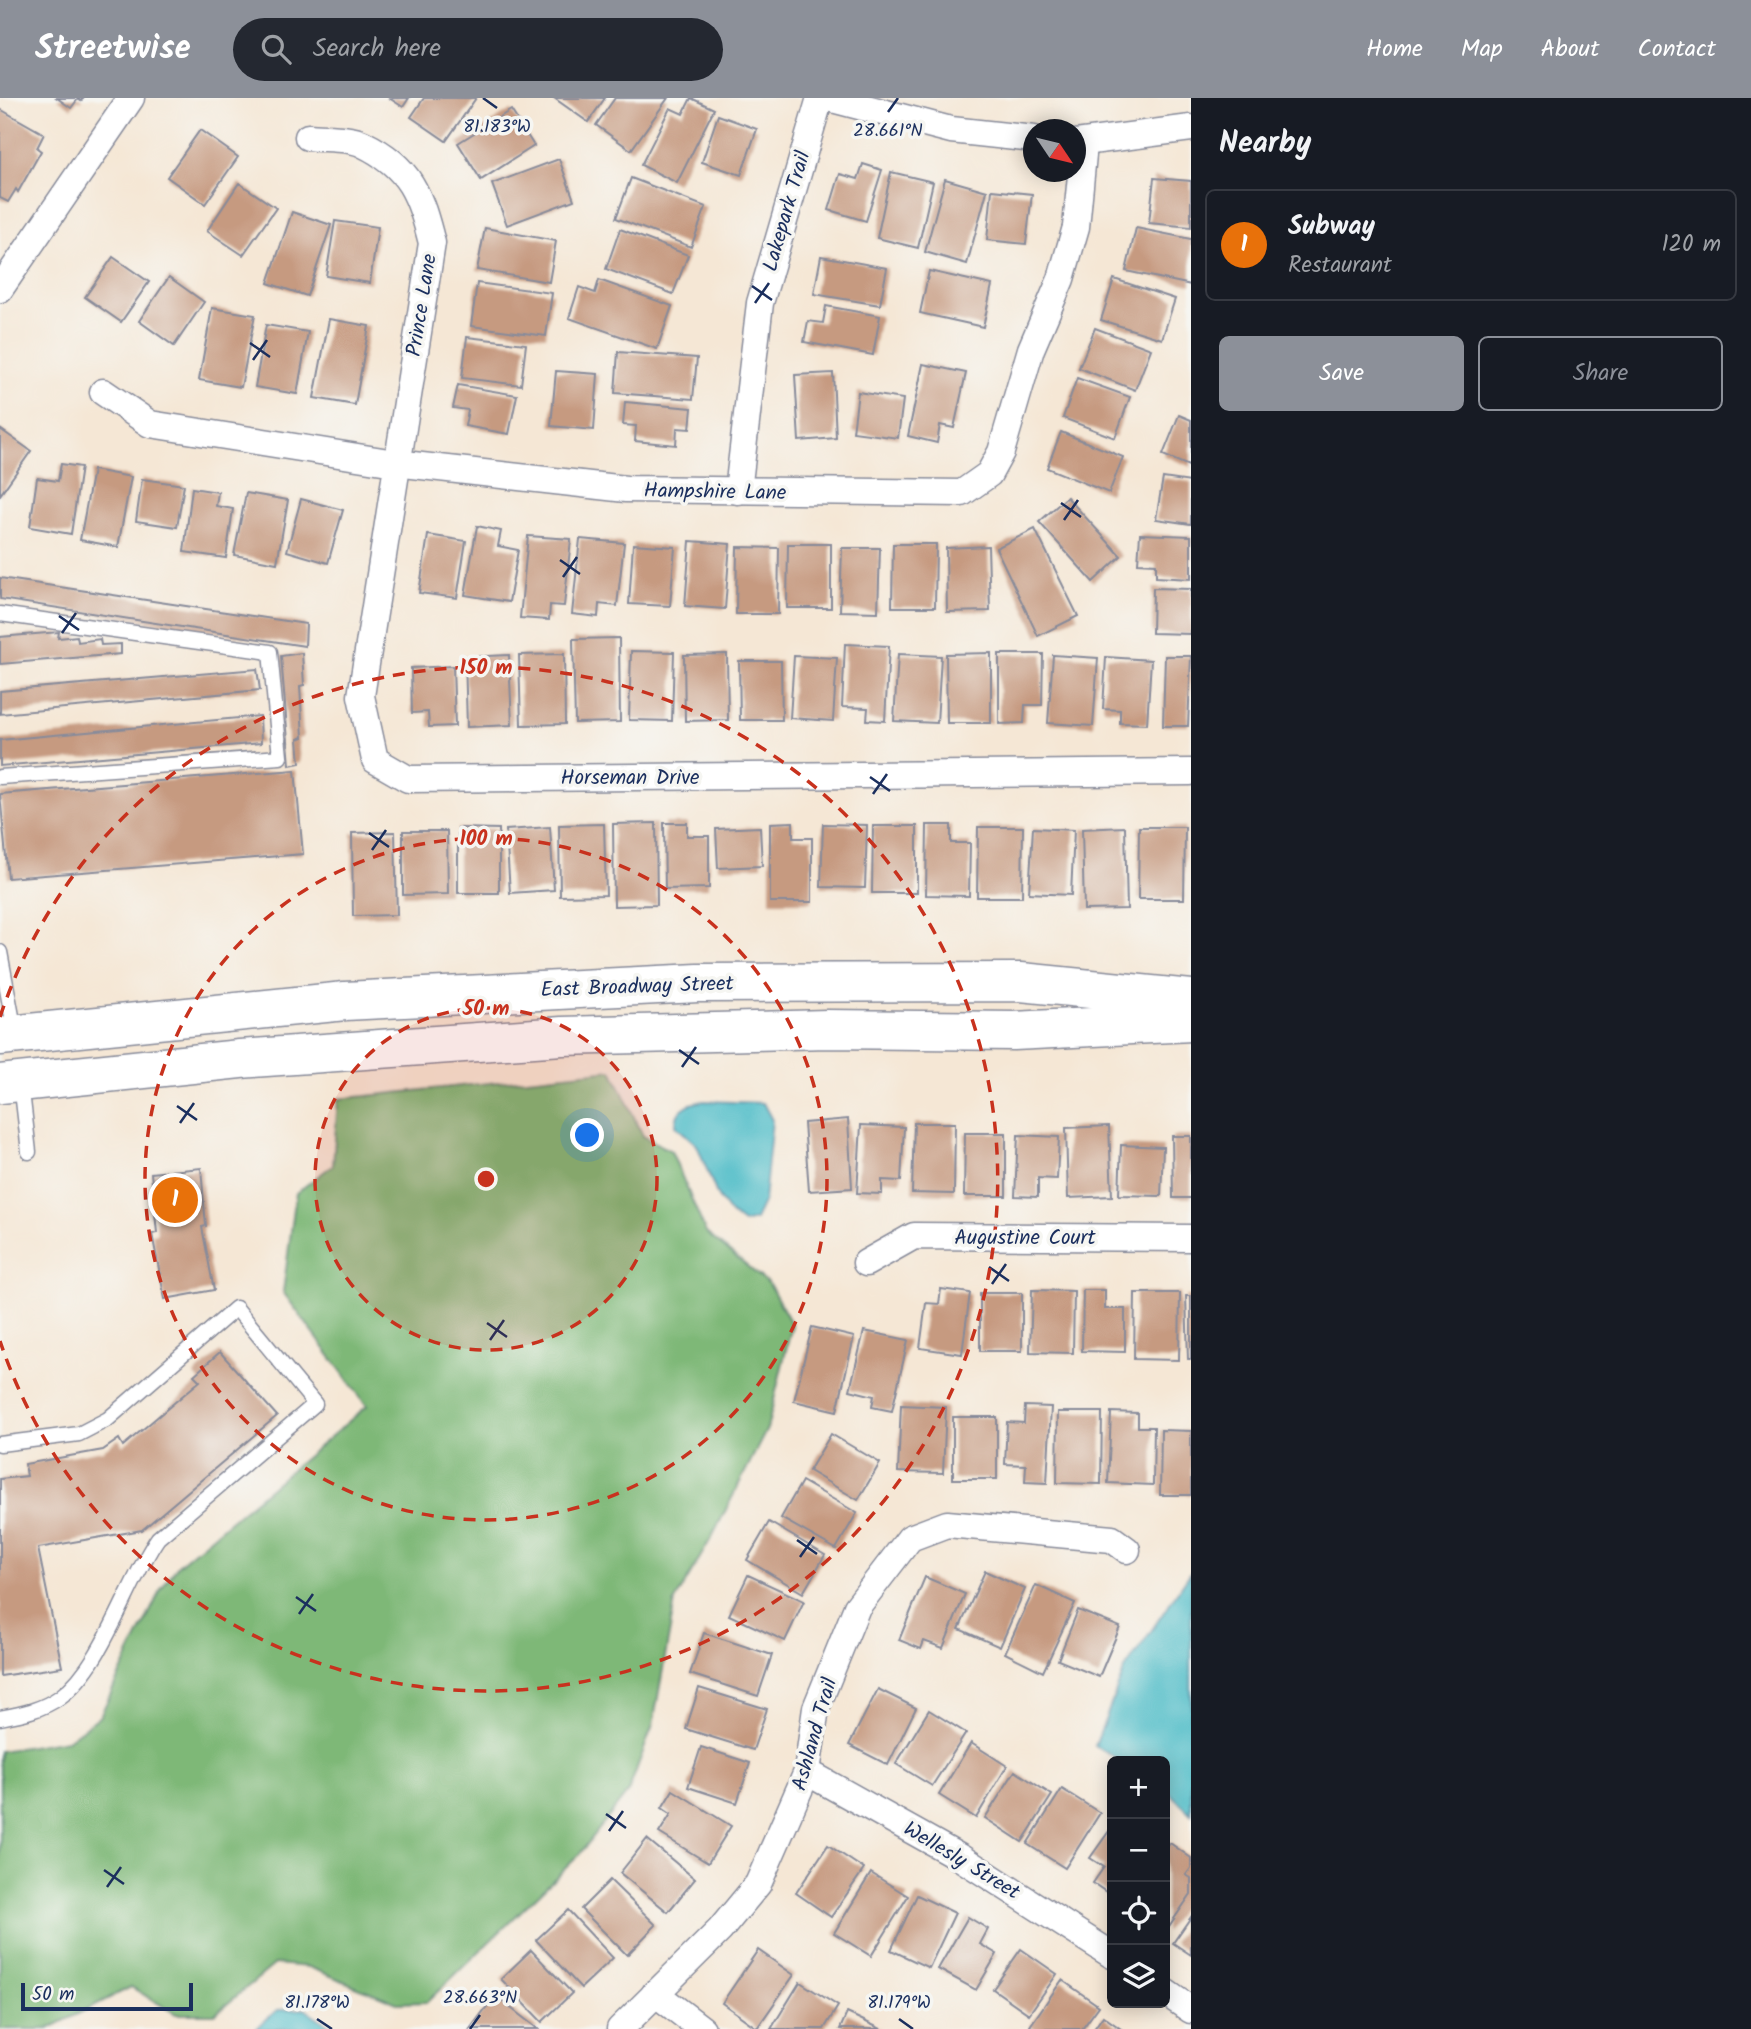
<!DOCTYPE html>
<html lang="en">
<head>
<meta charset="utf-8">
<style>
	body { margin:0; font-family:Kalam,sans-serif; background:#242831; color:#f1f3f6 }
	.controls { position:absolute; right:21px; bottom:21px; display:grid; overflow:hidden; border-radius:10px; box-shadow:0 4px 18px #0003 }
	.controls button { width:63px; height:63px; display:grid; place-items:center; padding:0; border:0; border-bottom:2px solid #363941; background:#171b24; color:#f1f3f6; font:35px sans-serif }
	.compass { position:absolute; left:1023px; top:21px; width:63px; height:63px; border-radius:50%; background:#171b24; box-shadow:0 4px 18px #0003; rotate:125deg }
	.scale { position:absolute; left:21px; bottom:18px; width:172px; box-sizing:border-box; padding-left:7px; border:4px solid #1b2f5e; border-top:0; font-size:19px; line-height:24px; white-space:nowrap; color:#1b2f5e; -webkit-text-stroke:5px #f6f6f2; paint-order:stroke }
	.you { position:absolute; left:588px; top:1038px; width:24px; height:24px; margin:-18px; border:5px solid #fff; border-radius:50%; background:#1a73e8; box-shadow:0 0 0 10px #1a73e833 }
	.badge { display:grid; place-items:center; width:46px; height:46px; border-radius:50%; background:#8c9099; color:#fff; font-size:23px; font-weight:700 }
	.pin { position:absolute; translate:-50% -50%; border:4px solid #fff; box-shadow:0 2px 7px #0006 }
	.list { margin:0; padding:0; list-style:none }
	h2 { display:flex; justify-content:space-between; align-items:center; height:91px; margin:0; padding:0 28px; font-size:30px }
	h2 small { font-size:23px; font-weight:400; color:#9ea1a6 }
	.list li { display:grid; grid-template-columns:46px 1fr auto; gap:21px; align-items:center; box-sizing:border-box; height:112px; margin:0 14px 14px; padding:0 14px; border:2px solid #363941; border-radius:10px }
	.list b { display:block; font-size:26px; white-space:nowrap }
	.list p { margin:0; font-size:23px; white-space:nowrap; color:#9ea1a6 }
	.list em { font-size:23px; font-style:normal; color:#9ea1a6 }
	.actions { display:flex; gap:14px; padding:21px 28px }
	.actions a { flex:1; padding:16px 0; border:2px solid #8c9099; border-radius:10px; text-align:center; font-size:24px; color:#8c9099 }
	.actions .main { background:#8c9099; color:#fff }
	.icon { flex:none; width:38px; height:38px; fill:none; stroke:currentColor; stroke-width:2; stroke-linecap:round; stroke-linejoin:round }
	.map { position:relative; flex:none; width:1191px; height:1931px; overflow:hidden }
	header { display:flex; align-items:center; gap:42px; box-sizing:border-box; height:98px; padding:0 35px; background:#8c9099; color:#fff }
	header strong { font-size:33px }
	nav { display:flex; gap:38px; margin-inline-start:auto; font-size:24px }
	.search { width:490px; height:63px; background:#242831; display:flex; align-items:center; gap:18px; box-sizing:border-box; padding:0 24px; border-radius:38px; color:#9ea1a6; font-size:26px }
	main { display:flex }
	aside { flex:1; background:#171b24 }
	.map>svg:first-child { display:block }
	.forest { fill:#7eb877; stroke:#4c746a; stroke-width:2 }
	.water { fill:#4ebcc7; stroke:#347692; stroke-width:2 }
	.building { fill:#c69a80 }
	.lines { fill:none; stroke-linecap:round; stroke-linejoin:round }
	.lane-casing { stroke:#888b9a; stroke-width:17 }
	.street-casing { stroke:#888b9a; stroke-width:29 }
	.secondary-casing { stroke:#888b9a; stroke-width:41 }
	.lane { stroke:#fff; stroke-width:14 }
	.street { stroke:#fff; stroke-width:26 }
	.secondary { stroke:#fff; stroke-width:38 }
	.ticks { fill:none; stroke:#1b2f5e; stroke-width:2.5 }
	.ring { fill:none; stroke:#c8321e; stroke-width:3.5; stroke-dasharray:12 9 }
	.labels { text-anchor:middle; stroke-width:7; stroke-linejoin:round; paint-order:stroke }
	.street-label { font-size:21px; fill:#1b2f5e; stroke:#f6f6f2 }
	.ticks-label { font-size:18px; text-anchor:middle; fill:#1b2f5e; stroke:#f6f6f2; stroke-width:7; stroke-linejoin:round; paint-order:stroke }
	.centre { fill:#c8321e; stroke:#f6f6f2; stroke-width:3.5 }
	.ring-label { font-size:21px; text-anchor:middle; font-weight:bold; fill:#c8321e; stroke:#f6f6f2; stroke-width:7; stroke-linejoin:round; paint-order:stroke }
</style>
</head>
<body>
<header>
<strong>Streetwise</strong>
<div class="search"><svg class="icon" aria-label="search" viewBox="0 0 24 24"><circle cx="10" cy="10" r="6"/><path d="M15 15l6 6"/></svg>Search here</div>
<nav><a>Home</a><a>Map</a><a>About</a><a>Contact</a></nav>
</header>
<main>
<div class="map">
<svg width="1191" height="1931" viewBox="0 0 1191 1931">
	<rect width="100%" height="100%" fill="#f6f6f2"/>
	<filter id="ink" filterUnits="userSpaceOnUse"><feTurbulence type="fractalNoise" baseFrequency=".0143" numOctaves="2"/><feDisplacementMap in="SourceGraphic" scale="14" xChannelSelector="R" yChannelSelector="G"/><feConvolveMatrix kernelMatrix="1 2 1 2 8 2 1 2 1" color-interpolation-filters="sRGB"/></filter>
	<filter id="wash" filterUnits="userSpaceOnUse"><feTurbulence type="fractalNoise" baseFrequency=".00686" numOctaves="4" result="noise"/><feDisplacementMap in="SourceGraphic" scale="28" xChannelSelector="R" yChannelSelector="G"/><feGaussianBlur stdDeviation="1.57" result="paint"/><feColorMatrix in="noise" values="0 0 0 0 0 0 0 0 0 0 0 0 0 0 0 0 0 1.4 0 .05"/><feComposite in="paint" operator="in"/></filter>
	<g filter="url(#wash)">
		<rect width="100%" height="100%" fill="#f5e7d5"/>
		<path class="forest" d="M612,972L643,1038L671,1053L706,1135L769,1186L792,1227L767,1331L713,1437L675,1503L653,1627L628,1694L578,1758L427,1904L397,1905L309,1869L275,1866L215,1916H176L131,1889L48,1931H0V1653L67,1642L100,1618L161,1491L178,1467L367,1308L283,1194L296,1095L333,1067L338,1001Z"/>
		<g class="water">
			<path d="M704,1003L763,1005L772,1022L764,1103L755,1122L743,1125L731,1116L718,1099L697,1047L676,1028C675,1011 688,1005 704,1003Z"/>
			<path d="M1191,1474V1716L1165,1690V1663H1121L1095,1648L1124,1573Z"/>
			<path d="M305,1911L334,1931H256L277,1912Z"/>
		</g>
		<g id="blocks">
			<g class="building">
				<path d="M57,0H83L81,3L78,1L71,10Z"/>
				<path d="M389,0H409L403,9Z"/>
				<path d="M424,0H476L446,43L411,19Z"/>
				<path d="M554,0H605L588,24Z"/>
				<path d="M615,0H668L631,52L596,27Z"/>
				<path d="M691,0L714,11L677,85L641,67L670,10L683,16Z"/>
				<path d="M0,11L44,36L37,50L41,53L18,94L16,91L8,104L0,100Z"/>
				<path d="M511,12L534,48L481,82L458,45Z"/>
				<path d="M718,17L757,31L741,77L702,64Z"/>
				<path d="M200,32L238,59L205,106L167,79Z"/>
				<path d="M559,61L574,102L507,127L492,86Z"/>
				<path d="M863,66L882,72L866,123L829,112L840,76L858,81Z"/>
				<path d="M891,74L933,84L918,150L877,140Z"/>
				<path d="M631,80L706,109L691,149L616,120Z"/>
				<path d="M1154,80L1191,83V129L1149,125Z"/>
				<path d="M945,81L987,93L967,166L925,154Z"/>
				<path d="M239,85L276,110L243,157L207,133Z"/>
				<path d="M992,92L1032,96L1026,146L987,142Z"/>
				<path d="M292,114L331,127L307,198L268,185Z"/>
				<path d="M335,123L378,129L370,185L326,178Z"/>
				<path d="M485,130L556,143L549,184L477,172Z"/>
				<path d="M1136,130L1191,141V187L1126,173Z"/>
				<path d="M620,131L688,157L673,196L606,171Z"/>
				<path d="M821,158L887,170L880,207L814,196Z"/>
				<path d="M113,159L149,184L121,224L85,199Z"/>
				<path d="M929,173L992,187L983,229L920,215Z"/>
				<path d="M169,179L204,204L174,248L139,223Z"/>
				<path d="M1114,181L1175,201L1162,241L1101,222Z"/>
				<path d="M599,182L672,208L657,251L569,220L579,189L595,195Z"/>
				<path d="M477,185L552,195L546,238L471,228Z"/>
				<path d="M826,208L880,218L873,257L804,244L808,223L823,225Z"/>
				<path d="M212,210L255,217L241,289L199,282Z"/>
				<path d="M329,221L369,228L355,307L314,300Z"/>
				<path d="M266,227L308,234L297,296L255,289Z"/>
				<path d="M1095,230L1151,251L1135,292L1079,270Z"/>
				<path d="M467,239L526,246L521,287L462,280Z"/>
				<path d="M618,254L697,260L693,301L615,295Z"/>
				<path d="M923,266L966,275L954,330L940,327L937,345L908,338Z"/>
				<path d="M556,273L598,276L594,332L551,328Z"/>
				<path d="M833,275L836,340L799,343L795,277Z"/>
				<path d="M1077,280L1130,299L1115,340L1063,320Z"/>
				<path d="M458,287L517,297L509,336L465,328L468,312L453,310Z"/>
				<path d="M858,294L903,301L898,340L853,334Z"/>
				<path d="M625,304L692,310L690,331L677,330L676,347L635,343L636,328L623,327Z"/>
				<path d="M1179,317L1191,322V369L1163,357Z"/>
				<path d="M0,331L31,353L0,397Z"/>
				<path d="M1061,334L1123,359L1109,395L1047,370Z"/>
				<path d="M61,366L81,369L71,436L30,429L37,380L58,383Z"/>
				<path d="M93,372L131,379L118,449L80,442Z"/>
				<path d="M1163,380L1191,384V426L1156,421Z"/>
				<path d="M142,381L184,387L177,429L136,423Z"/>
				<path d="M192,390L218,394L216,408L233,411L226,460L184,454Z"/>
				<path d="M246,395L288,402L277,465L234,457Z"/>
				<path d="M1067,399L1121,458L1093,484L1039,424Z"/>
				<path d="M301,401L343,412L328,465L287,453Z"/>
				<path d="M477,428L501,433L498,448L518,452L509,504L465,497Z"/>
				<path d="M1035,431L1078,518L1038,538L996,450Z"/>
				<path d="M1140,436L1191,438V481L1156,479V466L1138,465Z"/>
				<path d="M428,437L466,443L457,500L419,495Z"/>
				<path d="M528,438L571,441L564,508L550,507L549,522L520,520Z"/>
				<path d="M580,441L624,445L617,508L599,506L598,519L572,516Z"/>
				<path d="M690,443L730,446L725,511L685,508Z"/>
				<path d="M633,446L675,449L670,508L629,506Z"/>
				<path d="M788,446H831V510H787Z"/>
				<path d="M893,446H936L935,509H892Z"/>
				<path d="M988,448L990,513L947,514L946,450Z"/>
				<path d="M737,449L779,450L778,516H736Z"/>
				<path d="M842,450H880L878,514L840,513Z"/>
				<path d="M0,480L306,526L305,548L0,501Z"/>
				<path d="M1153,490L1191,491V536L1152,535Z"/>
				<path d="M59,534L58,540L77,538L78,544L100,541L101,547L121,546V556L0,566V539Z"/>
				<path d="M619,540L620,624L575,625L573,541Z"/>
				<path d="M845,546L889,548L885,623L867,622L868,610L842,609Z"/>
				<path d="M631,553L674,554L672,623L629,622Z"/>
				<path d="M302,555L304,587L300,588L303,639L298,641L300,665L290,667L281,558Z"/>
				<path d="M991,555V625H947L946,556Z"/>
				<path d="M564,556L565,626L521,627L519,557Z"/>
				<path d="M727,556L728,622L685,623L684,557Z"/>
				<path d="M898,556L941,558L937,625L894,623Z"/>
				<path d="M999,556H1043L1042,607H1025L1024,625L999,626Z"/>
				<path d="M509,557L512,627L467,629L465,559Z"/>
				<path d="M1053,557L1098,560L1093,628L1048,625Z"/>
				<path d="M794,558L837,560L833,623L790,620Z"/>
				<path d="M1165,558H1191L1188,628H1163Z"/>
				<path d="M1106,559L1151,562L1147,626L1120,625V612L1103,611Z"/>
				<path d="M739,563H781L782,622H740Z"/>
				<path d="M453,568L455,628L429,629L428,614L412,615L411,570Z"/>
				<path d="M257,571L260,592L0,616V593Z"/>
				<path d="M260,618L261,645L0,668V642Z"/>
				<path d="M295,672L303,756L8,780L0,696Z"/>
				<path d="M793,724V740H812V804H770V725Z"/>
				<path d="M656,725L657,807L614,808L613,726Z"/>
				<path d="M664,725H687V738H709V790L665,791Z"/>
				<path d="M604,726L606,797L560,798L559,727Z"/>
				<path d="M823,726L867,727L865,790L821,789Z"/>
				<path d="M927,727H951V745H970L969,798L926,797Z"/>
				<path d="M873,728H917V795H872Z"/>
				<path d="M550,729L554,792L510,795L506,732Z"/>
				<path d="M760,729L762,768L718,770L716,731Z"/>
				<path d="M978,729H1023L1022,799H977Z"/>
				<path d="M1125,729L1127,811L1084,812L1082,731Z"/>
				<path d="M1139,729H1185L1184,801H1138Z"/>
				<path d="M458,730L499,731V795H458Z"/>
				<path d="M1033,730L1074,732L1071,797L1029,795Z"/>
				<path d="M403,733H447L448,796L403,797Z"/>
				<path d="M395,734L397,817L353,818L352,735Z"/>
				<path d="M848,1021L852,1090L809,1093L804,1025Z"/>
				<path d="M914,1025H955L954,1096L912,1095Z"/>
				<path d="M861,1027L904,1029L901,1083L882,1082V1096L857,1095Z"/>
				<path d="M1109,1028L1112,1098L1068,1100L1066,1030Z"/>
				<path d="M965,1035H1006V1098H964Z"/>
				<path d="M1018,1037L1059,1039L1057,1081L1038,1080V1099L1015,1098Z"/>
				<path d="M1172,1038H1191V1100H1173Z"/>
				<path d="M1121,1047L1163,1049L1161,1098L1119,1097Z"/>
				<path d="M201,1070L206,1128L202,1129L214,1192L165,1201L152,1136L157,1135L151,1075Z"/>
				<path d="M941,1191L970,1195L962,1256L920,1250L926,1205L939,1206Z"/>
				<path d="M1032,1192L1074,1193L1073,1255L1030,1254Z"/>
				<path d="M1083,1192H1105V1211H1125V1254L1082,1253Z"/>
				<rect x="980" y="1195" width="42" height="58"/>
				<path d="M1135,1195H1180L1179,1262L1134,1261Z"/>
				<path d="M1186,1198H1191V1261H1188Z"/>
				<path d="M812,1229L854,1239L837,1313L794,1303Z"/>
				<path d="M864,1233L908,1242L892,1313L872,1309L874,1298L850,1292Z"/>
				<path d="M220,1254L277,1318L142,1432L38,1450L62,1569L0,1578V1381L27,1378L25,1366L103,1352L119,1341L123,1348L200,1283L194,1277Z"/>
				<path d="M901,1307L946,1309L943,1375L898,1374Z"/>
				<path d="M1025,1308L1051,1309L1047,1385L1025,1384L1026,1367L1005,1366L1007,1324L1024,1325Z"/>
				<path d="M1058,1314H1102L1101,1386L1057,1385Z"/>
				<path d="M1111,1314L1138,1315V1329H1154L1153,1387L1108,1385Z"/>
				<rect x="953" y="1319" width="44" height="62"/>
				<path d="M1161,1332L1191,1333V1397H1160Z"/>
				<path d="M831,1336L880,1365L858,1402L809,1373Z"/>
				<path d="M802,1383L857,1415L836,1451L781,1420Z"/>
				<path d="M769,1424L825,1457L803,1495L747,1462Z"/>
				<path d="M985,1473L1025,1491L1000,1549L959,1531Z"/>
				<path d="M748,1477L804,1503L785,1543L729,1517Z"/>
				<path d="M925,1479L965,1496L943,1550L924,1543L921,1551L899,1542Z"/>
				<path d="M1036,1487L1075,1505L1043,1574L1005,1555Z"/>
				<path d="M1078,1512L1120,1529L1099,1579L1058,1562Z"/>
				<path d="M704,1535L772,1557L758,1598L690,1576Z"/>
				<path d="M699,1590L767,1611L753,1652L686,1631Z"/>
				<path d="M878,1591L916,1610L888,1667L849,1647Z"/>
				<path d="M929,1612L966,1635L932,1688L896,1666Z"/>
				<path d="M971,1645L1007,1668L976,1720L939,1697Z"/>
				<path d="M701,1649L750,1665L737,1705L688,1689Z"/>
				<path d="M1015,1673L1052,1697L1022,1744L985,1720Z"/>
				<path d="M1062,1691L1100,1715L1065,1770L1027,1746Z"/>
				<path d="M673,1692L731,1728L708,1765L659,1735L671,1716L662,1710Z"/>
				<path d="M1112,1729V1798L1093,1785L1104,1769L1090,1760Z"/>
				<path d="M647,1741L695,1781L668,1814L620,1775Z"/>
				<path d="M1170,1745L1191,1760V1770L1186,1777L1191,1780V1796L1165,1834V1753Z"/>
				<path d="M828,1747L864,1771L831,1819L796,1795Z"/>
				<path d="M871,1775L908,1798L871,1858L834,1835Z"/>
				<path d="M610,1782L656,1827L627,1857L581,1811Z"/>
				<path d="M917,1797L955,1815L929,1870L891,1852Z"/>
				<path d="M568,1812L613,1860L581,1890L536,1842Z"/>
				<path d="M968,1819L988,1831L980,1846L997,1856L976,1892L938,1871Z"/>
				<path d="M1191,1819V1857L1173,1845Z"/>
				<path d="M1021,1851L1057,1876L1029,1916L993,1891Z"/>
				<path d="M531,1852L572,1895L542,1924L501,1881Z"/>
				<path d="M758,1852L794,1877L757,1930L722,1905Z"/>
				<path d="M1062,1882L1099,1908L1082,1931H1034L1030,1928Z"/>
				<path d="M800,1884L838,1908L824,1931H771Z"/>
				<path d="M495,1898L538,1931H470Z"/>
				<path d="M847,1915L881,1931H840Z"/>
				<path d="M1103,1918L1121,1931H1094Z"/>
			</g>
		</g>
	</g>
	<g filter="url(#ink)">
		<use href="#blocks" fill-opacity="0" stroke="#888b9a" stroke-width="2"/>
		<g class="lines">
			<defs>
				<g id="lane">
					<path d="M0,516L270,554L280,659L0,679"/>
					<path d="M0,854L15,934"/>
					<path d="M21,985L29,1054"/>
					<path d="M0,1346L79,1336L108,1321L236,1210L315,1306L158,1440C126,1486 104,1567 60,1599C42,1612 21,1616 0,1620"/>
				</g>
				<g id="street">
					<path d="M828,0L951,32L1034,41"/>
					<path d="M308,39C324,41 349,39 363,46C411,69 420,98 432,145L361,598L375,662L408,681L1191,674"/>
					<path d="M1076,45L1191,30"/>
					<path d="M0,191L131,0"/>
					<path d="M103,294L150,326L395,365L626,391L962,395L989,376L1001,354L1031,251L1061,181L1076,129L1084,46"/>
					<path d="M738,393L760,205L820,0"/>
					<path d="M866,1165L914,1138L1191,1140"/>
					<path d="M807,1674L961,1760L1112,1857"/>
					<path d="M1165,1894L1191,1912"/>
					<path d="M655,1895L702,1931"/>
					<path d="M620,1931L720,1832L758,1786L807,1674L816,1610L857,1509L910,1440L947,1426L1112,1441L1127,1452"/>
				</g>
				<g id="secondary">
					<path d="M0,938L345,903L698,885L1021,884L1191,901"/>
					<path d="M0,986L240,961L562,938L827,931L1014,933L1191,924"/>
				</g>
			</defs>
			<use href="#lane" class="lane-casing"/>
			<use href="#street" class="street-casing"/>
			<use href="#secondary" class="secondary-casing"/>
			<use href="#lane" class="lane"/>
			<use href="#street" class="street"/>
			<use href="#secondary" class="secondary"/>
		</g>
	</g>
	<path class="ticks" d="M483,0L497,10M888,14L898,0M752,188L772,202M755,205L769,185M250,245L270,259M253,262L267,242M1061,405L1081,419M1064,422L1078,402M560,462L580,476M563,479L577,459M59,518L79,532M62,535L76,515M870,679L890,693M873,696L887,676M369,735L389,749M372,752L386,732M679,952L699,966M682,969L696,949M177,1008L197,1022M180,1025L194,1005M989,1169L1009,1183M992,1186L1006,1166M487,1225L507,1239M490,1242L504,1222M797,1442L817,1456M800,1459L814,1439M296,1499L316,1513M299,1516L313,1496M606,1716L626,1730M609,1733L623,1713M104,1772L124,1786M107,1789L121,1769M317,1921L332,1931M899,1921L913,1931M470,1931L480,1917"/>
	<circle cx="486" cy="1081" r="171" fill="#c8321e" fill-opacity=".12"/>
	<g class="ring">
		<circle cx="486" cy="1081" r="171"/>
		<circle cx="486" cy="1081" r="341"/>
		<path d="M0 919A512 512 0 1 1 0 1243"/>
	</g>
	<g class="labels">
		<g class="street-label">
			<text transform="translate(786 113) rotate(-74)" y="7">Lakepark Trail</text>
			<text transform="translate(421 207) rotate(-81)" y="7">Prince Lane</text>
			<text transform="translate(715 393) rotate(1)" y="7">Hampshire Lane</text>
			<text x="630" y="686">Horseman Drive</text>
			<text transform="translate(637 888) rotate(-2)" y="7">East Broadway Street</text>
			<text x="1025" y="1146">Augustine Court</text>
			<text transform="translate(814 1636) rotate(-74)" y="7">Ashland Trail</text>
			<text transform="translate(962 1762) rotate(31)" y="7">Wellesly Street</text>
		</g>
	</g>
	<g class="ticks-label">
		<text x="497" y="34">81.183°W</text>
		<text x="888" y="38">28.661°N</text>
		<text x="480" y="1905">28.663°N</text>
		<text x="317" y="1910">81.178°W</text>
		<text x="899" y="1910">81.179°W</text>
	</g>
	<circle cx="486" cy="1081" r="10" class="centre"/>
	<g class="ring-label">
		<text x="486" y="576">150 m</text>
		<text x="486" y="747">100 m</text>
		<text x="486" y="917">50 m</text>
	</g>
</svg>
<div class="controls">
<button>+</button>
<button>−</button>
<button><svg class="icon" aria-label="locate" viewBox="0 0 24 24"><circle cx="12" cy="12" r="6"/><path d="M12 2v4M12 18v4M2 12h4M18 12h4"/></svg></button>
<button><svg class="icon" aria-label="layers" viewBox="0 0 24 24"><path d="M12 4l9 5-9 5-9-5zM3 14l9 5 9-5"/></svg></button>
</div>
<svg class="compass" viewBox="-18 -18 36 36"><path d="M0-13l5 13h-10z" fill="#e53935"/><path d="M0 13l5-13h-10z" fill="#9ea1a6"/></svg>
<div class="scale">50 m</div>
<div class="you"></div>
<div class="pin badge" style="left:175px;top:1102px;background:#e8710a">1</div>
</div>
<aside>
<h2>Nearby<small></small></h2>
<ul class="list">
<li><span class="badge" style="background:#e8710a">1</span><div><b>Subway</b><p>Restaurant</p></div><em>120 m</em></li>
</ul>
<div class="actions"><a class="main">Save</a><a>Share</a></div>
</aside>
</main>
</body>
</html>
